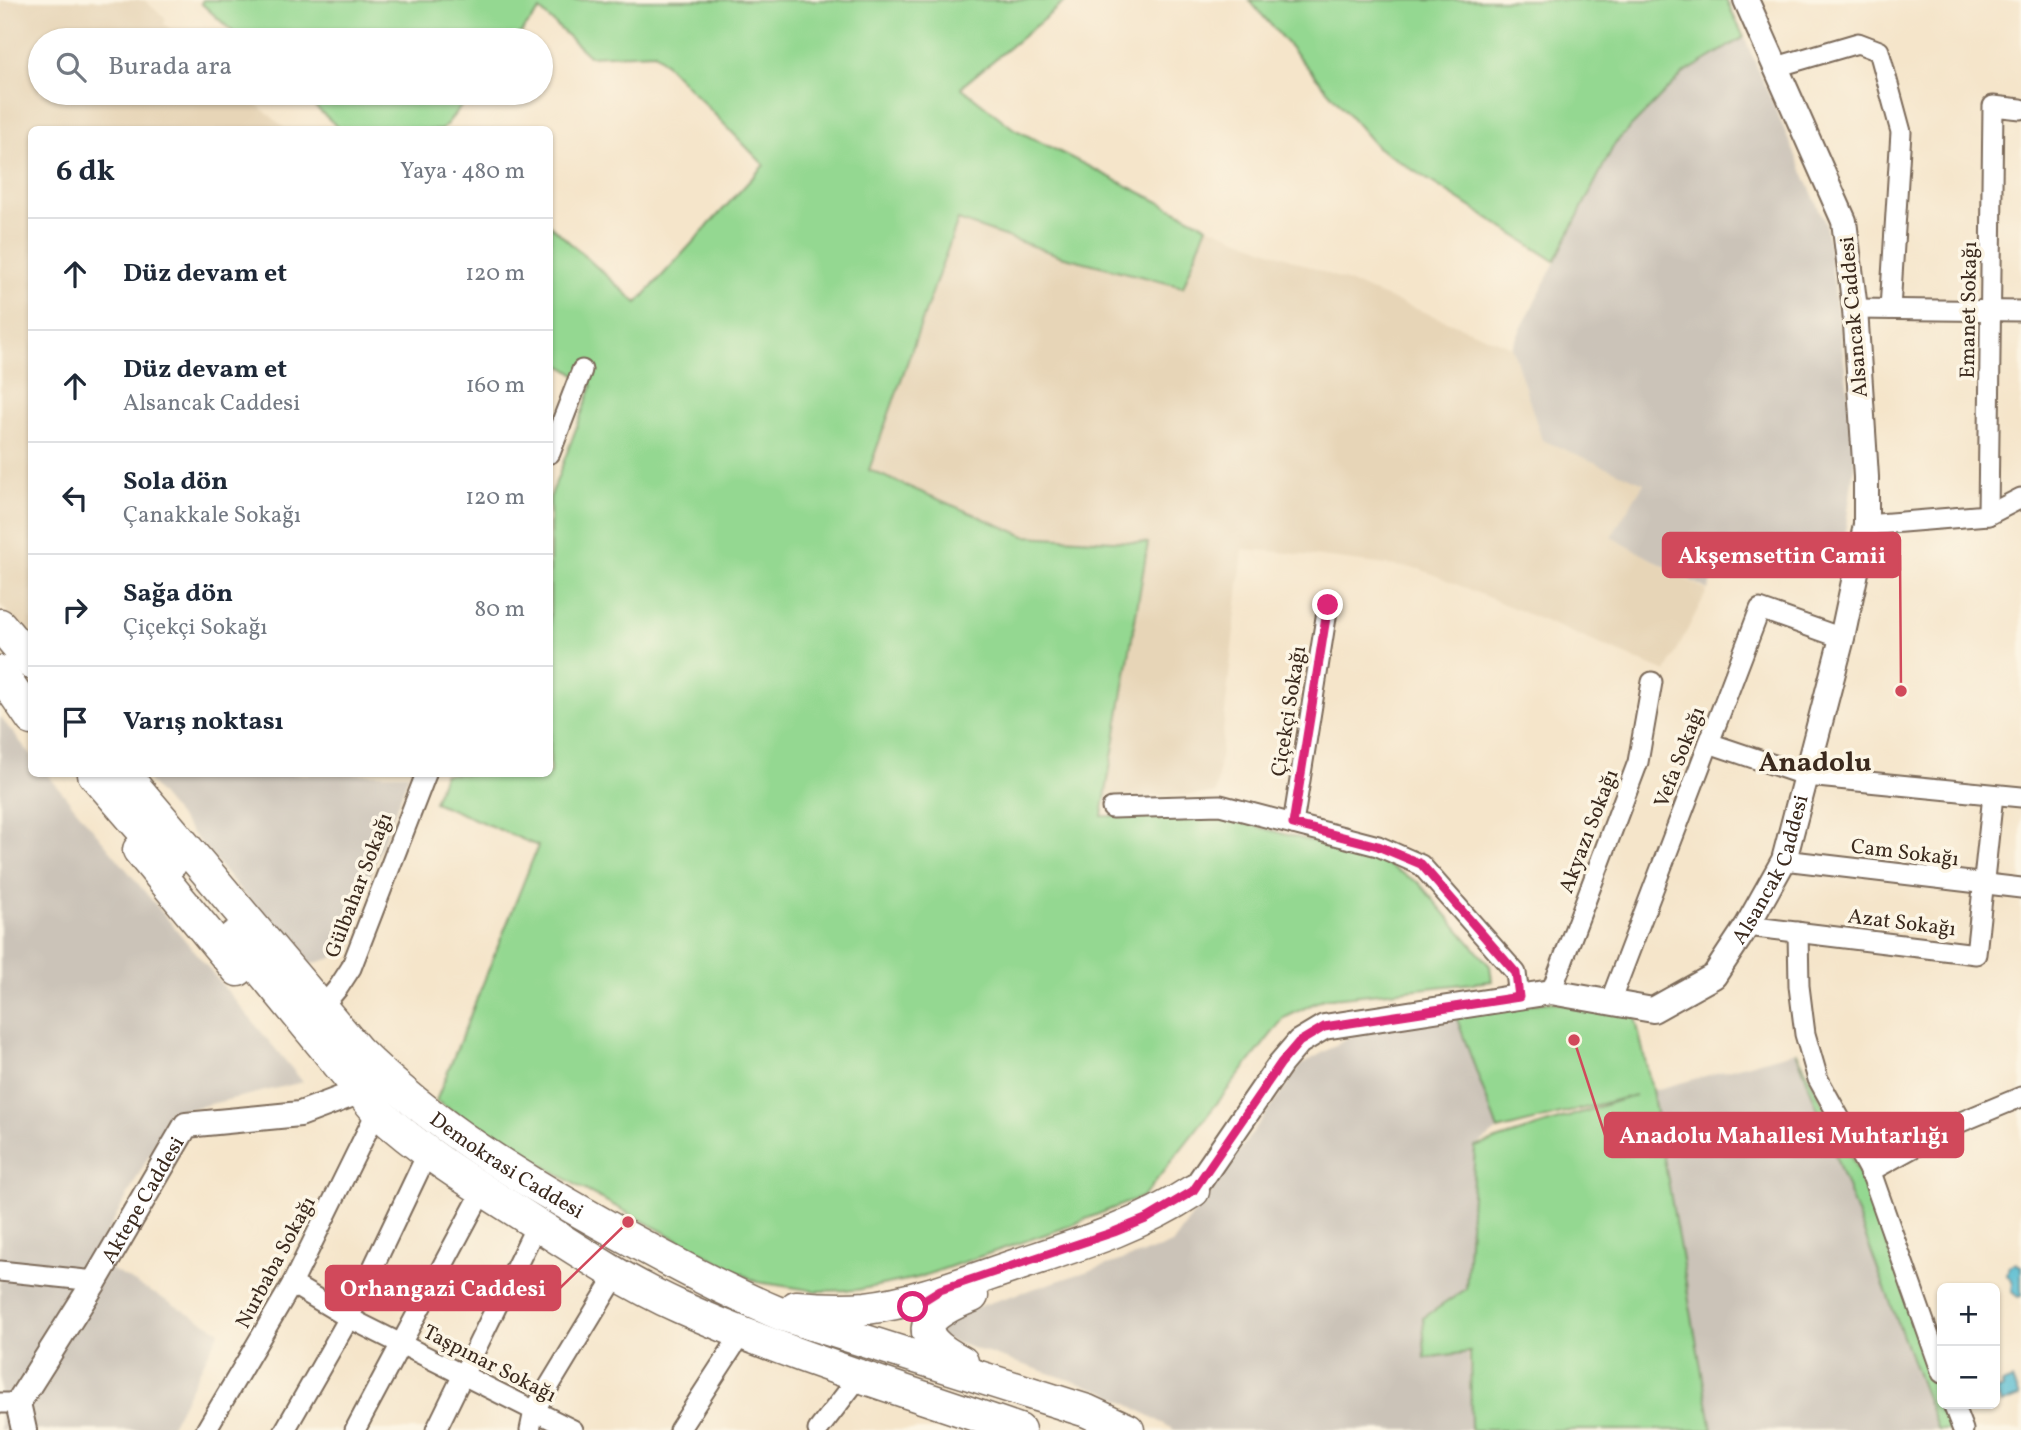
<!DOCTYPE html>
<html lang="tr">
<head>
<meta charset="utf-8">
<style>
	body { margin:0; font-family:Vollkorn,serif; background:#f6f6f7; color:#1f2937 }
	.controls { position:absolute; right:21px; bottom:21px; display:grid; overflow:hidden; border-radius:10px; box-shadow:0 2px 5px #0004 }
	.controls button { width:63px; height:63px; display:grid; place-items:center; padding:0; border:0; border-bottom:2px solid #e0e1e3; background:#fff; color:#1f2937; font:35px sans-serif }
	.stop { position:absolute; width:21px; height:21px; margin:-16px; border:5px solid #db2777; border-radius:50%; background:#fff }
	.stop.end { background:#db2777; border-color:#fff; box-shadow:0 2px 7px #0008 }
	.list { margin:0; padding:0; list-style:none }
	h2 { display:flex; justify-content:space-between; align-items:center; height:91px; margin:0; padding:0 28px; font-size:30px }
	h2 small { font-size:23px; font-weight:400; color:#747a83 }
	.list li { display:grid; grid-template-columns:46px 1fr auto; gap:21px; align-items:center; box-sizing:border-box; height:112px; padding:0 28px; border-top:2px solid #e0e1e3 }
	.list b { display:block; font-size:26px; white-space:nowrap }
	.list p { margin:0; font-size:23px; white-space:nowrap; color:#747a83 }
	.list em { font-size:23px; font-style:normal; color:#747a83 }
	.icon { flex:none; width:38px; height:38px; fill:none; stroke:currentColor; stroke-width:2; stroke-linecap:round; stroke-linejoin:round }
	.map { position:relative; flex:none; width:2021px; height:1430px; overflow:hidden }
	.search { position:absolute; background:#fff; box-shadow:0 2px 5px #0004; left:28px; top:28px; width:525px; height:77px; display:flex; align-items:center; gap:18px; box-sizing:border-box; padding:0 24px; border-radius:38px; color:#747a83; font-size:26px }
	.panel { position:absolute; background:#fff; box-shadow:0 2px 5px #0004; left:28px; top:126px; width:525px; height:651px; border-radius:10px }
	.map>svg:first-child { display:block }
	.built { fill:#e7d5b7 }
	.industrial { fill:#cbc3b8 }
	.green { fill:#94d891; stroke:#688158; stroke-width:2 }
	.water { fill:#53bbd1; stroke:#477278; stroke-width:2 }
	.lines { fill:none; stroke-linecap:round; stroke-linejoin:round }
	.minor-casing { stroke:#7c6b5a; stroke-width:23 }
	.tertiary-casing { stroke:#7c6b5a; stroke-width:28 }
	.primary-casing { stroke:#7c6b5a; stroke-width:35 }
	.minor { stroke:#fff; stroke-width:19 }
	.tertiary { stroke:#fff; stroke-width:24 }
	.primary { stroke:#fff; stroke-width:32 }
	.route { stroke:#db2777; stroke-width:9 }
	.labels { text-anchor:middle; stroke-width:7; stroke-linejoin:round; paint-order:stroke }
	.street-label { font-size:21px; fill:#3b2a1e; stroke:#fcf5e5 }
	.district-label { font-size:28px; font-weight:bold; fill:#3b2a1e; stroke:#fcf5e5 }
	.leader { fill:none; stroke:#d1495b; stroke-width:2.5 }
	.callout-dot { fill:#d1495b; stroke:#fcf5e5; stroke-width:2.5 }
	.callout { fill:#d1495b; stroke:#d1495b; stroke-width:2.5 }
	.callout-label { font-size:23px; text-anchor:middle; font-weight:bold; fill:#fff }
</style>
</head>
<body>
<div class="map">
<svg width="2021" height="1430" viewBox="0 0 2021 1430">
	<rect width="100%" height="100%" fill="#fcf5e5"/>
	<filter id="ink" filterUnits="userSpaceOnUse"><feTurbulence type="fractalNoise" baseFrequency=".0143" numOctaves="2"/><feDisplacementMap in="SourceGraphic" scale="14" xChannelSelector="R" yChannelSelector="G"/><feConvolveMatrix kernelMatrix="1 2 1 2 8 2 1 2 1" color-interpolation-filters="sRGB"/></filter>
	<filter id="wash" filterUnits="userSpaceOnUse"><feTurbulence type="fractalNoise" baseFrequency=".00686" numOctaves="4" result="noise"/><feDisplacementMap in="SourceGraphic" scale="28" xChannelSelector="R" yChannelSelector="G"/><feGaussianBlur stdDeviation="1.57" result="paint"/><feColorMatrix in="noise" values="0 0 0 0 0 0 0 0 0 0 0 0 0 0 0 0 0 1.4 0 .05"/><feComposite in="paint" operator="in"/></filter>
	<g filter="url(#wash)">
		<rect width="100%" height="100%" fill="#f5e5ca"/>
		<g class="built">
			<path d="M0,0H144L166,19L164,24L183,40H40V93H243L286,129L32,130L31,641L0,604Z"/>
			<path d="M958,219L1061,256L1183,287L1207,226L1512,347L1542,439L1644,482L1614,538L1707,591L1666,672L1420,569L1280,552L1243,549L1216,794L1105,798L1148,544L1025,536L869,471Z"/>
		</g>
		<g class="industrial">
			<path d="M1744,37L1826,225L1856,450L1840,574L1718,569L1708,590L1611,537L1644,483L1542,440L1512,347L1615,143L1683,74Z"/>
			<path d="M0,717L31,755L32,774H47L303,1082L172,1113L93,1259L220,1331L169,1430H0Z"/>
			<path d="M143,774H409L355,917L339,948L333,958L303,966Z"/>
			<path d="M1454,1011L1498,1130L1475,1147L1466,1290L1423,1318L1426,1358L1468,1351L1471,1430H1175L1106,1392L939,1337L943,1318L1172,1244L1301,1065L1359,1032Z"/>
			<path d="M1796,1051L1938,1430H1709L1651,1091Z"/>
		</g>
		<g class="green">
			<path d="M203,0H1067L961,87L1014,129L1207,226L1183,287L1061,256L958,220L869,470L1025,536L1148,543L1102,816H1218L1377,859L1419,883L1490,966L1492,981L1323,999L1284,1018L1144,1196L1061,1229L917,1278L857,1290L817,1291L757,1282L583,1189L436,1101L538,846L434,802L444,774H550V498L592,386L550,358V225L637,303L764,165L655,53L589,56L540,10L515,40H242L201,3Z"/>
			<path d="M1249,0H1726L1744,37L1683,74L1615,143L1555,261L1377,147Z"/>
			<path d="M300,93H472L442,130L340,129Z"/>
			<path d="M1553,1002L1635,1016L1652,1090L1712,1430H1471L1470,1352L1425,1358L1423,1318L1466,1289L1475,1147L1636,1095L1498,1130L1454,1011Z"/>
			<path d="M1796,1051L1863,1180L1942,1393V1404H1946L1956,1430H1938Z"/>
		</g>
		<g class="water">
			<path d="M2015,1263L2021,1266V1296L2018,1297L2012,1292L2013,1283L2007,1275L2009,1266Z"/>
			<path d="M2012,1380L2019,1397L2001,1404L1996,1391L2003,1388L2002,1384Z"/>
		</g>
	</g>
	<g filter="url(#ink)">
		<g class="lines">
			<defs>
				<g id="minor">
					<path d="M1776,67L1858,43L1879,51L1901,132L1890,309"/>
					<path d="M1855,309L2021,311"/>
					<path d="M550,453L582,370"/>
					<path d="M1988,515L1993,106L2021,109"/>
					<path d="M1866,525L1988,515L2021,498"/>
					<path d="M1709,743L1807,776L2021,797"/>
					<path d="M1112,808L1220,805L1378,846L1421,865L1516,973L1519,997"/>
					<path d="M1293,824L1328,605"/>
					<path d="M1784,860L2021,888"/>
					<path d="M1747,926L1976,954L1993,795"/>
					<path d="M1798,932L1799,986L1805,1034L1818,1079L1873,1178L1942,1373"/>
					<path d="M1551,992L1638,762L1652,682"/>
					<path d="M1610,1002L1760,609L1842,638"/>
					<path d="M322,1007L338,988L351,968L426,774"/>
					<path d="M1869,1172L1956,1124L2021,1097"/>
					<path d="M0,1271L95,1281"/>
					<path d="M292,1284L349,1318L573,1430"/>
					<path d="M0,1403H18"/>
					<path d="M1953,1404L1963,1430"/>
					<path d="M206,1430L292,1284L377,1111"/>
					<path d="M285,1430L349,1318L428,1152"/>
					<path d="M355,1430L483,1190"/>
					<path d="M436,1430L537,1224"/>
					<path d="M530,1430L534,1411L617,1274"/>
					<path d="M679,1430L742,1333"/>
					<path d="M818,1430L859,1377"/>
				</g>
				<g id="tertiary">
					<path id="s1" d="M1193,1191L1281,1063L1299,1042L1324,1027L1551,992L1653,1010L1714,976L1747,926L1784,860L1842,638L1866,525V477L1855,309L1844,221L1746,0"/>
					<path id="s2" d="M24,1430L18,1403L95,1281L186,1125L300,1114L361,1091"/>
				</g>
				<g id="primary">
					<path d="M0,625L32,663"/>
					<path d="M0,672L32,719"/>
					<path d="M94,774L171,863"/>
					<path id="s3" d="M124,774L357,1050C433,1126 521,1179 615,1231C670,1261 725,1291 783,1315L1087,1411L1128,1430"/>
					<path d="M139,850L238,970"/>
					<path d="M234,937L377,1111C417,1148 464,1178 510,1207C565,1242 620,1280 680,1307C789,1356 905,1390 1019,1430"/>
					<path d="M796,1307C820,1309 842,1310 866,1308C918,1302 971,1280 1020,1264C1081,1244 1140,1226 1193,1191"/>
					<path d="M962,1362C907,1334 924,1314 972,1296"/>
				</g>
			</defs>
			<use href="#minor" class="minor-casing"/>
			<use href="#tertiary" class="tertiary-casing"/>
			<use href="#primary" class="primary-casing"/>
			<use href="#minor" class="minor"/>
			<use href="#tertiary" class="tertiary"/>
			<use href="#primary" class="primary"/>
		</g>
	</g>
	<g class="lines" filter="url(#ink)">
		<path class="route" d="M913,1307L940,1290L1114,1232L1148,1218L1193,1191L1281,1063L1299,1042L1324,1027L1519,997L1516,973L1421,864L1378,846L1293,824L1328,605"/>
	</g>
	<g class="labels">
		<g class="street-label">
			<text transform="translate(1968 310) rotate(-89)" y="7">Emanet Sokağı</text>
			<text transform="translate(1853 317) rotate(-95)" y="7">Alsancak Caddesi</text>
			<text transform="translate(1288 711) rotate(-81)" y="7">Çiçekçi Sokağı</text>
			<text transform="translate(1679 757) rotate(-69)" y="7">Vefa Sokağı</text>
			<text transform="translate(1588 831) rotate(-69)" y="7">Akyazı Sokağı</text>
			<text transform="translate(1905 852) rotate(7)" y="7">Cam Sokağı</text>
			<text dy="7" stroke="none"><textPath href="#s1" startOffset="737">Alsancak Caddesi</textPath></text>
			<text transform="translate(358 885) rotate(-69)" y="7">Gülbahar Sokağı</text>
			<text transform="translate(1902 922) rotate(7)" y="7">Azat Sokağı</text>
			<text dy="7" stroke="none"><textPath href="#s3" startOffset="551">Demokrasi Caddesi</textPath></text>
			<text dy="7" stroke="none"><textPath href="#s2" startOffset="266">Aktepe Caddesi</textPath></text>
			<text transform="translate(275 1262) rotate(-62)" y="7">Nurbaba Sokağı</text>
			<text transform="translate(490 1363) rotate(27)" y="7">Taşpınar Sokağı</text>
		</g>
		<g class="district-label">
			<text x="1815" y="771">Anadolu</text>
		</g>
	</g>
	<path class="leader" d="M1901 691L1900 555M1574 1040L1605 1135M628 1222L560 1288"/>
	<g class="callout-dot">
		<circle cx="1901" cy="691" r="7"/>
		<circle cx="1574" cy="1040" r="7"/>
		<circle cx="628" cy="1222" r="7"/>
	</g>
	<g class="callout">
		<rect x="1663" y="533" width="237" height="44" rx="7"/>
		<rect x="1605" y="1113" width="358" height="44" rx="7"/>
		<rect x="326" y="1266" width="234" height="44" rx="7"/>
	</g>
	<g class="callout-label">
		<text x="1782" y="563">Akşemsettin Camii</text>
		<text x="1784" y="1143">Anadolu Mahallesi Muhtarlığı</text>
		<text x="443" y="1296">Orhangazi Caddesi</text>
	</g>
</svg>
<div class="controls">
<button>+</button>
<button>−</button>
</div>
<div class="stop" style="left:913px;top:1307px"></div>
<div class="stop end" style="left:1328px;top:605px"></div>
<div class="search"><svg class="icon" aria-label="search" viewBox="0 0 24 24"><circle cx="10" cy="10" r="6"/><path d="M15 15l6 6"/></svg>Burada ara</div>
<section class="panel">
<h2>6 dk<small>Yaya · 480 m</small></h2>
<ul class="list">
<li><svg class="icon" aria-label="ahead" viewBox="0 0 24 24"><path d="M12 20V5M6 11l6-6 6 6"/></svg><div><b>Düz devam et</b></div><em>120 m</em></li>
<li><svg class="icon" aria-label="ahead" viewBox="0 0 24 24"><path d="M12 20V5M6 11l6-6 6 6"/></svg><div><b>Düz devam et</b><p>Alsancak Caddesi</p></div><em>160 m</em></li>
<li><svg class="icon" aria-label="left" viewBox="0 0 24 24"><path d="M17 20v-9H6M10 6l-5 5 5 5"/></svg><div><b>Sola dön</b><p>Çanakkale Sokağı</p></div><em>120 m</em></li>
<li><svg class="icon" aria-label="right" viewBox="0 0 24 24"><path d="M7 20v-9h11M14 6l5 5-5 5"/></svg><div><b>Sağa dön</b><p>Çiçekçi Sokağı</p></div><em>80 m</em></li>
<li><svg class="icon" aria-label="arrive" viewBox="0 0 24 24"><path d="M6 21V4h12l-3 4 3 4H6"/></svg><div><b>Varış noktası</b></div></li>
</ul>
</section>
</div>
</body>
</html>
